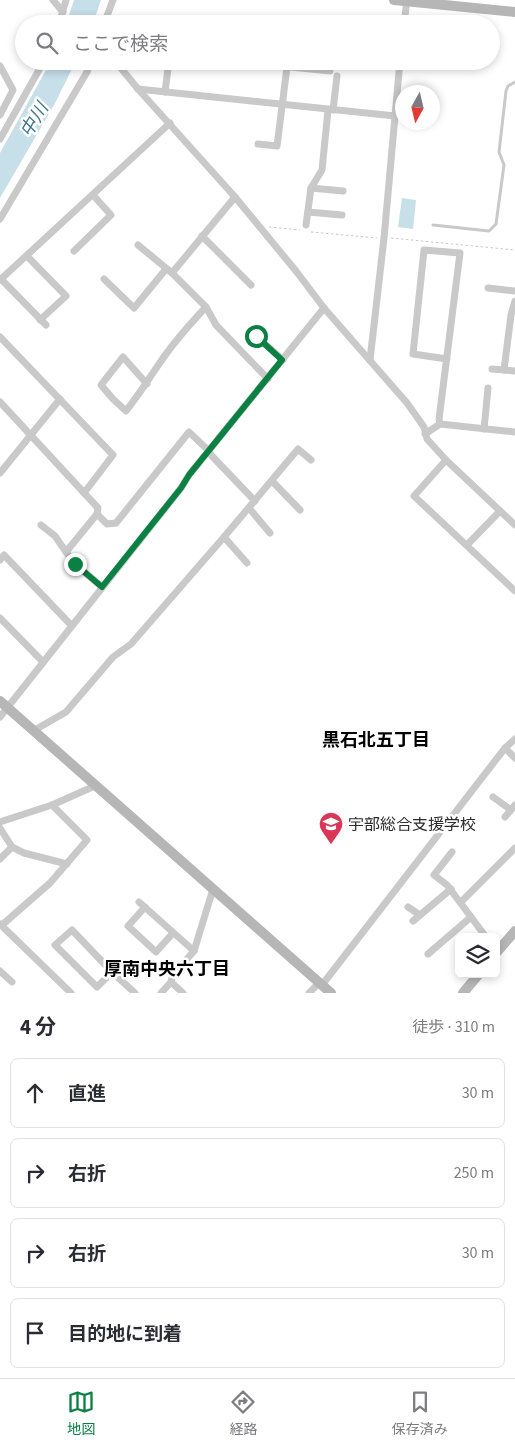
<!DOCTYPE html>
<html lang="ja">
<head>
<meta charset="utf-8">
<style>
	body { margin:0; font-family:"Source Sans 3","Noto Sans JP",sans-serif; background:#f7f7f7; color:#2b2b33 }
	.controls { position:absolute; right:15px; bottom:15px; display:grid; overflow:hidden; border-radius:8px; box-shadow:0 2px 8px #0003 }
	.controls button { width:45px; height:45px; display:grid; place-items:center; padding:0; border:0; border-bottom:1px solid #e1e1e2; background:#fff; color:#2b2b33; font:25px sans-serif }
	.compass { position:absolute; left:395px; top:85px; width:45px; height:45px; border-radius:50%; background:#fff; box-shadow:0 2px 8px #0003; rotate:188deg }
	.stop { position:absolute; width:15px; height:15px; margin:-11px; border:4px solid #0b8043; border-radius:50%; background:#fff }
	.stop.end { background:#0b8043; border-color:#fff; box-shadow:0 1px 5px #0008 }
	.list { margin:0; padding:0; list-style:none }
	h2 { display:flex; justify-content:space-between; align-items:center; height:65px; margin:0; padding:0 20px; font-size:21px }
	h2 small { font-size:16px; font-weight:400; color:#7c7c81 }
	.list li { display:grid; grid-template-columns:32px 1fr auto; gap:15px; align-items:center; box-sizing:border-box; height:70px; margin:0 10px 10px; padding:0 10px; border:1px solid #e1e1e2; border-radius:8px }
	.list b { display:block; font-size:19px; white-space:nowrap }
	.list em { font-size:16px; font-style:normal; color:#7c7c81 }
	.icon { flex:none; width:28px; height:28px; fill:none; stroke:currentColor; stroke-width:2; stroke-linecap:round; stroke-linejoin:round }
	.map { position:relative; flex:none; width:515px; height:993px; overflow:hidden }
	.search { position:absolute; background:#fff; box-shadow:0 2px 8px #0003; left:15px; right:15px; top:15px; height:55px; display:flex; align-items:center; gap:12px; box-sizing:border-box; padding:0 18px; border-radius:28px; color:#7c7c81; font-size:19px }
	.sheet { height:385px; background:#fff }
	nav { display:flex; justify-content:space-around; align-items:center; box-sizing:border-box; height:70px; border-top:1px solid #e1e1e2; background:#fff; font-size:14px; color:#7c7c81 }
	nav a { display:grid; justify-items:center; gap:2px }
	nav .on { color:#0b8043 }
	.map>svg:first-child { display:block }
	.water { fill:#c6dfe8 }
	.lines { fill:none; stroke-linecap:round; stroke-linejoin:round }
	.path { stroke:#c9c9c9; stroke-width:1; stroke-dasharray:2.5 2.5; stroke-linecap:butt }
	.lane { stroke:#c9c9c9; stroke-width:3 }
	.street { stroke:#c9c9c9; stroke-width:7 }
	.secondary { stroke:#b6b6b6; stroke-width:10 }
	.route { stroke:#0b8043; stroke-width:6 }
	.labels { text-anchor:middle; stroke-width:5; stroke-linejoin:round; paint-order:stroke }
	.poi-label { font-size:16px; fill:#2c2c2c; stroke:#fff; text-anchor:start }
	.water-label { font-size:18px; font-style:italic; fill:#3f7588; stroke:#fff }
	.neighbourhood-label { font-size:18px; font-weight:bold; fill:#000; stroke:#fff }
</style>
</head>
<body>
<div class="map">
<svg width="515" height="993" viewBox="0 0 515 993">
	<rect width="100%" height="100%" fill="#fff"/>
	<g class="water">
		<path d="M74,0H101L93,24H66Z"/>
		<path d="M51,61H76L54,105L0,198V153Z"/>
		<path d="M402,198L416,200L413,229L398,227Z"/>
	</g>
	<g class="lines">
		<g class="path">
			<path d="M269,227L300,230"/>
			<path d="M311,232L377,238"/>
			<path d="M391,238L515,250"/>
		</g>
		<path class="lane" d="M433,225L489,231L496,224L504,165L499,152L506,91L508,86L515,82"/>
		<g class="street">
			<path d="M53,0L63,12"/>
			<path d="M59,24L66,0"/>
			<path d="M104,24L113,0"/>
			<path d="M404,24L407,0"/>
			<path d="M115,61L138,89L235,197L296,271L324,308L407,403L424,427L427,439L446,460L515,525"/>
			<path d="M233,61L330,71"/>
			<path d="M0,66L13,90L0,115"/>
			<path d="M138,89L395,116"/>
			<path d="M165,92L169,61"/>
			<path d="M333,110L337,76"/>
			<path d="M0,139L44,61"/>
			<path d="M258,144L277,146L287,67"/>
			<path d="M311,188L343,191"/>
			<path d="M308,212L342,215"/>
			<path d="M0,219L87,72L91,61"/>
			<path d="M306,225L311,188L322,170L328,110"/>
			<path d="M202,236L251,285"/>
			<path d="M138,245L172,273L206,307L216,325L268,379"/>
			<path d="M74,251L111,215L93,195"/>
			<path d="M27,256L66,296L40,320"/>
			<path d="M172,273L235,197"/>
			<path d="M1,279L46,325"/>
			<path d="M104,279L134,308L166,269"/>
			<path d="M0,280L170,123"/>
			<path d="M488,288L515,291"/>
			<path d="M515,301L511,315L504,370L515,371"/>
			<path d="M256,336L283,360"/>
			<path d="M0,337L113,455L84,493"/>
			<path d="M370,360L384,238L400,61"/>
			<path d="M492,369L504,370"/>
			<path d="M147,384L123,357L101,385L113,399L126,411C138,396 148,380 159,364C173,343 189,325 206,307"/>
			<path d="M0,402L98,508L97,514"/>
			<path d="M440,424L439,419L460,253L424,250L413,354L447,359"/>
			<path d="M484,429L488,388"/>
			<path d="M425,434L440,424L515,432"/>
			<path d="M446,460L414,496L515,591"/>
			<path d="M0,473L60,399"/>
			<path d="M272,481L300,510"/>
			<path d="M249,508L270,533"/>
			<path d="M41,525L55,536L66,552L97,514L107,524L116,523L189,432L209,451L211,455L255,501"/>
			<path d="M224,537L247,563"/>
			<path d="M467,545L500,511"/>
			<path d="M66,552L75,564L102,587"/>
			<path d="M0,560L4,555L71,625"/>
			<path d="M0,618L43,662"/>
			<path d="M0,717L181,488L189,475L324,308"/>
			<path d="M33,731L66,712L113,657L131,644L224,537L298,449L311,460"/>
			<path d="M505,748L515,758"/>
			<path d="M493,797L511,810"/>
			<path d="M505,817L515,805"/>
			<path d="M0,822L52,805L97,785"/>
			<path d="M0,828L12,847L24,853L67,864"/>
			<path d="M452,852L434,875L447,885L486,937"/>
			<path d="M0,859L12,847"/>
			<path d="M139,902L194,951"/>
			<path d="M461,902L515,848"/>
			<path d="M145,907L128,926L156,952L173,933"/>
			<path d="M408,907L420,915"/>
			<path d="M413,921L451,889"/>
			<path d="M0,924L71,993"/>
			<path d="M2,925L50,883L87,840L52,805"/>
			<path d="M428,954L471,917"/>
			<path d="M0,971L12,982"/>
			<path d="M112,972L97,987L55,945L72,930L112,972L135,993"/>
			<path d="M171,982L183,993"/>
			<path d="M322,985L505,748L515,739"/>
			<path d="M161,993L171,982L173,975L194,951L213,889"/>
			<path d="M309,993L320,982"/>
		</g>
		<g class="secondary">
			<path d="M394,0L515,12"/>
			<path d="M0,701L331,993"/>
			<path d="M496,953L515,931"/>
			<path d="M463,993L479,974"/>
		</g>
	</g>
	<g class="lines">
		<path class="route" d="M75,564L102,587L181,488L189,475L282,360L256,336"/>
	</g>
	<defs>
		<symbol id="school-pin" viewBox="-11 -11 22 30"><path d="M0 17L-7.5 6A9.5 9.5 0 1 1 7.5 6Z" fill="#da3658" stroke="#fff"/><path d="M0-5L7-2L0 1L-7-2ZM-4 1L0 2.5L4 1V4Q0 6-4 4Z" fill="#fff"/></symbol>
	</defs>
	<g fill-rule="evenodd">
		<use href="#school-pin" x="317" y="810" width="28" height="38"/>
	</g>
	<g class="labels">
		<g class="poi-label">
			<text x="348" y="830">宇部総合支援学校</text>
		</g>
		<g class="water-label">
			<text transform="translate(34 120) rotate(-59)" y="6">中川</text>
		</g>
		<g class="neighbourhood-label">
			<text x="376" y="746">黒石北五丁目</text>
			<text x="167" y="975">厚南中央六丁目</text>
		</g>
	</g>
</svg>
<div class="controls">
<button><svg class="icon" aria-label="layers" viewBox="0 0 24 24"><path d="M12 4l9 5-9 5-9-5zM3 14l9 5 9-5"/></svg></button>
</div>
<svg class="compass" viewBox="-18 -18 36 36"><path d="M0-13l5 13h-10z" fill="#e53935"/><path d="M0 13l5-13h-10z" fill="#7c7c81"/></svg>
<div class="stop" style="left:256px;top:336px"></div>
<div class="stop end" style="left:75px;top:564px"></div>
<div class="search"><svg class="icon" aria-label="search" viewBox="0 0 24 24"><circle cx="10" cy="10" r="6"/><path d="M15 15l6 6"/></svg>ここで検索</div>
</div>
<section class="sheet">
<h2>4 分<small>徒歩 · 310 m</small></h2>
<ul class="list">
<li><svg class="icon" aria-label="ahead" viewBox="0 0 24 24"><path d="M12 20V5M6 11l6-6 6 6"/></svg><div><b>直進</b></div><em>30 m</em></li>
<li><svg class="icon" aria-label="right" viewBox="0 0 24 24"><path d="M7 20v-9h11M14 6l5 5-5 5"/></svg><div><b>右折</b></div><em>250 m</em></li>
<li><svg class="icon" aria-label="right" viewBox="0 0 24 24"><path d="M7 20v-9h11M14 6l5 5-5 5"/></svg><div><b>右折</b></div><em>30 m</em></li>
<li><svg class="icon" aria-label="arrive" viewBox="0 0 24 24"><path d="M6 21V4h12l-3 4 3 4H6"/></svg><div><b>目的地に到着</b></div></li>
</ul>
</section>
<nav>
<a class="on"><svg class="icon" aria-label="map" viewBox="0 0 24 24"><path d="M3 6l6-2 6 2 6-2v14l-6 2-6-2-6 2zM9 4v14M15 6v14"/></svg>地図</a>
<a><svg class="icon" aria-label="directions" viewBox="0 0 24 24"><path d="M12 3l9 9-9 9-9-9zM9 14v-3h6M13 9l2 2-2 2"/></svg>経路</a>
<a><svg class="icon" aria-label="saved" viewBox="0 0 24 24"><path d="M7 4h10v16l-5-4-5 4z"/></svg>保存済み</a>
</nav>
</body>
</html>
